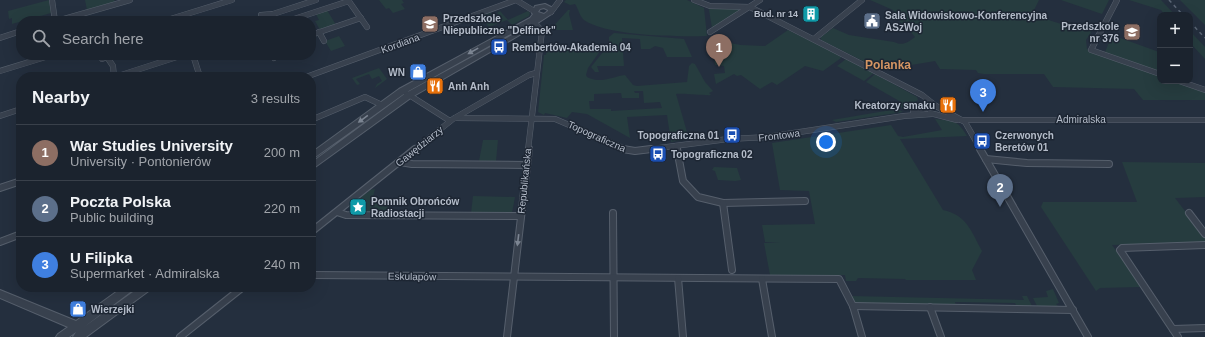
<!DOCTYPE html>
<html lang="en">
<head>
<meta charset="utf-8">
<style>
	body { margin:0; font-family:Helvetica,sans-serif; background:#282f3a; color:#f1f3f6 }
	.controls { position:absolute; right:12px; top:12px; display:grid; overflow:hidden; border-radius:8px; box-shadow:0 4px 16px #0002 }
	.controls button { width:36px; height:36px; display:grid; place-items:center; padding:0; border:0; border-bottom:1px solid #39404a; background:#1b232e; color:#f1f3f6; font:20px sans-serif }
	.you { position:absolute; left:826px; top:142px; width:14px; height:14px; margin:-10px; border:3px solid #fff; border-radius:50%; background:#1a73e8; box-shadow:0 0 0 6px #1a73e833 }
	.badge { display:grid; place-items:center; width:26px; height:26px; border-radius:50%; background:#db2777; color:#fff; font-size:13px; font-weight:700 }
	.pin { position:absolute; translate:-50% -33px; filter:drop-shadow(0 1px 2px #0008) }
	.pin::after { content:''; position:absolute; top:21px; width:14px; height:12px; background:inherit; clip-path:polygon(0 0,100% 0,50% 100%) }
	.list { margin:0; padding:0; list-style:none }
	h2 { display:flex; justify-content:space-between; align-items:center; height:52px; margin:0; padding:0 16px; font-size:17px }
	h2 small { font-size:13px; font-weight:400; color:#a0a4aa }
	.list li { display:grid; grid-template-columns:26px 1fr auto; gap:12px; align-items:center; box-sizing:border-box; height:56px; padding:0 16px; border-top:1px solid #39404a }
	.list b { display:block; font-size:15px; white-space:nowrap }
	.list p { margin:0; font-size:13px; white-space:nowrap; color:#a0a4aa }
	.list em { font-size:13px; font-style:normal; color:#a0a4aa }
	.icon { flex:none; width:22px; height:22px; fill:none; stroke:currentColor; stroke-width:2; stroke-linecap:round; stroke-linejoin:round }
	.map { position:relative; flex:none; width:1205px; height:337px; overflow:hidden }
	.search { position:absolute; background:#1b232e; box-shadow:0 4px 16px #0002; left:16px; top:16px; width:300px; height:44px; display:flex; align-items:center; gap:10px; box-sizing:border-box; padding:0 14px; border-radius:16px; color:#a0a4aa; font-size:15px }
	.panel { position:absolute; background:#1b232e; box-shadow:0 4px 16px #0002; left:16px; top:72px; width:300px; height:220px; border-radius:16px }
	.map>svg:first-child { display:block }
	.green { fill:#263c3f; fill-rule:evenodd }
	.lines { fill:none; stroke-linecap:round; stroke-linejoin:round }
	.minor-far1-casing { stroke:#565f6c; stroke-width:6 }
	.minor-casing { stroke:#565f6c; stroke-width:8 }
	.tertiary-casing { stroke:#565f6c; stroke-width:2 }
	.minor-far1 { stroke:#38414e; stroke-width:5 }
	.minor { stroke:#38414e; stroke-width:6 }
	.tertiary { fill:#38414e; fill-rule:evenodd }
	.rail { stroke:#5a6575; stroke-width:1.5; stroke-dasharray:3.5 3.5; stroke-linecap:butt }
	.oneway { fill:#7c8592 }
	.labels { text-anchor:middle; stroke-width:3; stroke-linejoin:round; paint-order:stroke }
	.far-poi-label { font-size:9px; font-weight:bold; fill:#b4bcc9; stroke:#1d2633; text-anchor:end }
	.poi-label { font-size:10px; font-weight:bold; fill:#b4bcc9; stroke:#1d2633; text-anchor:start }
	.street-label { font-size:10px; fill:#b4bcc9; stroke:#1d2633 }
	.quarter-label { font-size:12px; font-weight:bold; fill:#d59563; stroke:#1d2633 }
</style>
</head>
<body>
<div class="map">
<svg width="1205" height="337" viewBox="0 0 1205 337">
	<rect width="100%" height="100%" fill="#242f3e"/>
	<g class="green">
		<path d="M49,0L51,13L12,24V18L9,19L8,11Z"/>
		<path d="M85,0H114L115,2L87,10Z"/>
		<path d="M379,0H402L404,3L401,4L405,9L393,13L389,8L386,9Z"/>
		<path d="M566,0H687L704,8L707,36C678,37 607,36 584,20C580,17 578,8 575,4L570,5L564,2Z"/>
		<path d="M870,0H1039L1033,12C1048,22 1066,25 1083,29L1090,24L1095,26L1086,40L1087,49L1160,75V81H1176L1205,91V100H1143L1134,89L1053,87L1044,74H984L978,73L976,70L940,69L935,61L881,70L821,40V37L833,28L849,35L894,42C903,46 907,43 915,37L910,31L903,26L893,10Z"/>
		<path d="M1061,0H1109L1102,14Z"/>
		<path d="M1129,0H1161L1175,15H1165L1161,10Z"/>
		<path d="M1180,0H1205V25Z"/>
		<path d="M710,8H744L712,28L709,10Z"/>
		<path d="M327,10L336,25L320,30L315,21L319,20L316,14Z"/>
		<path d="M568,10H570L569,14L573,30H550Z"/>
		<path d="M500,11L508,20L528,11L530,13L529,16L512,25L507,20L489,27L480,17L490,13L492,14L486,17L491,23L503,19L497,13Z"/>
		<path d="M788,30L840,55L841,58L823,71L805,66L777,85L772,82L760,89L741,75L737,76L734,74L716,84L714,74L725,73L724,66L715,65L712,40L741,45L765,46Z"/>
		<path d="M1190,31L1205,47V59L1193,46H1190Z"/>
		<path d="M614,33L684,39L692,57H667L663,48L655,46L650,49H641L640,39L622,38L624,66H597L599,72H595L591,67L603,52H609V37Z"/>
		<path d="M1112,35L1159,52L1158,56L1160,57V72L1105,52Z"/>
		<path d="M339,36L345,46L331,51L325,41Z"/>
		<path d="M547,48H588L600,51L588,68L586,75L587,77C600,84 612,77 625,75L633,85L637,86L687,82L689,66L692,63L695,64L705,82L713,91L709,93L711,95C707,96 684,93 676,94L689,139L671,142L667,115L627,117L630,138L587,114L572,112L567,118L545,113L544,115L538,112L544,55H546ZM634,91H643L644,103L660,102L662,108L611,111V109H590L589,101H594V94L621,93L622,98H639V93H635Z"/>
		<path d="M846,59L874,73L864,81L837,66Z"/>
		<path d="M379,68L387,79L375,88L377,84L382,81L379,76L372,79L369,74L356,79L360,84L357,85L352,78Z"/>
		<path d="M875,74L917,97L918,100L906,110L897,105L901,102L866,82Z"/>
		<path d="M894,107L903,112L836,122L832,120L891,110Z"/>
		<path d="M935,119C953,121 958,120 967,136L900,139L943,210C967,215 971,231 982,251L972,270L976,280H906L905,279L858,278L856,281H846L845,275H770L764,243H780L765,242L762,225L815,224L809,191L780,190L772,143L891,125L898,136L903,137L942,130Z"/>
		<path d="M483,140H498L496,161H479Z"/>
		<path d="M1122,162L1205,163V197L1175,198L1205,237V242L1112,245L1132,272L1140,287L1100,288L1096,291L1041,207L1043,202H1137Z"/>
		<path d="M714,167L737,168L741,180L735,181L718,180L715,171L712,170Z"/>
		<path d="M375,189L373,197L375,200H390L387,212L372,210V212H351L349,207L362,197L361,196L365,192L367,193L370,190Z"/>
		<path d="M473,196L515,197L512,213H471Z"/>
		<path d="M1053,289L1059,303L1056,304L1060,308L1037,306L1033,298L1048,297L1046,291Z"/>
		<path d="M850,296L1024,300L1022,296H1027L1032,306L1017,307L1015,303L955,302L956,306L855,303Z"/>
	</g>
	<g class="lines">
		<defs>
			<g id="minor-far1">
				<path d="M52,0L55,21"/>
				<path d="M348,0L367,27"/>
				<path d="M516,0L534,11"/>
				<path d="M694,0L710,6L750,7L922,95L936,106"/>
				<path d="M1117,0L1091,50L1160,74"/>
				<path d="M551,12L560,0"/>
				<path d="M261,15L273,14L316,0"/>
				<path d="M57,21L130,0"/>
				<path d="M164,21L232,0"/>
				<path d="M288,21L349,1"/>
				<path d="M319,32L324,41"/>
				<path d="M710,32L760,0"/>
				<path d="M311,35L361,18"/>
				<path d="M0,38L21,31"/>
				<path d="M814,39L862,0"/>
				<path d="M193,55L200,77"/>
				<path d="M272,55L274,58"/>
				<path d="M102,59L107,57L113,66L114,77"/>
				<path d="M0,71L52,55"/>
				<path d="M115,77L183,55"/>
				<path d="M306,77L516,0"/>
				<path d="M1179,81L1205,90"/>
				<path d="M406,93L450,121"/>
				<path d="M913,112L936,106L965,122L981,150"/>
				<path d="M930,113L957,120"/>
				<path d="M0,116L21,109"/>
				<path d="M455,118L555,119L628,150"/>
				<path d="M311,120L365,97L382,105"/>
				<path d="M961,120H1205"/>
				<path d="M676,146L677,150"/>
				<path d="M414,150L453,119L529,75L536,73"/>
				<path d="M528,150L542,31L532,20"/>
				<path d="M644,150L728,139L767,137L904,116L932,114"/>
			</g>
			<g id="minor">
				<path d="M623,149L635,151L651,149"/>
				<path d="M677,149L683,181L698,197L723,203L805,201"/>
				<path d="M980,149L1088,337"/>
				<path d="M986,159L1027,163L1109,164"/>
				<path d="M400,162L412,164L525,165"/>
				<path d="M0,188L21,181"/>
				<path d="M723,203L732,270"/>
				<path d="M337,212L346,215L520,216"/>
				<path d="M613,213L614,337"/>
				<path d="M1189,213L1205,234"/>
				<path d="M311,232L415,149"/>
				<path d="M0,242L21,234"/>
				<path d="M311,275L839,279L853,306L862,337"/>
				<path d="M678,278L683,337"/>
				<path d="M762,279L772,337"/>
				<path d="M853,306L1073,310"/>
				<path d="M930,307L941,337"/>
				<path d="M1173,329L1205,328"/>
				<path d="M180,337L243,287"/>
				<path d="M507,337L529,149"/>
				<path d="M1178,337L1120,250L1122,248L1205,245"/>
			</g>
			<g id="tertiary">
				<path d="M545,4L553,8V13L518,36L412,97L311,170V163L406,93L514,34L532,22L405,93L311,160V153L399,89L530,18L533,14L532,13L535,6ZM544,8L548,10V11L544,14L538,12L540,9Z"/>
				<path d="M123,287H135L133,290L84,327L140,287H152L150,290L86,337H73L76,332L69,337H56L58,334L68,327L0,298V290L76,321Z"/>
			</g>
		</defs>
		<use href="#minor-far1" class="minor-far1-casing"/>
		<use href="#minor" class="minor-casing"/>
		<use href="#tertiary" class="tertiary-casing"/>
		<use href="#minor-far1" class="minor-far1"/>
		<use href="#minor" class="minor"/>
		<use href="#tertiary" class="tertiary"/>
		<g class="rail">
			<path d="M1169,0L1183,15"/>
			<path d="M1190,22L1205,38"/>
		</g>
	</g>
	<defs><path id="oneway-solid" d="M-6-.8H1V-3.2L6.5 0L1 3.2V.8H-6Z"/></defs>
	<g class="oneway">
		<use href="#oneway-solid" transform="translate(473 51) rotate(151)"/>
		<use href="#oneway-solid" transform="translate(363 119) rotate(144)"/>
		<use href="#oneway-solid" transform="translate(518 240) rotate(97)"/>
	</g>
	<defs>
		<symbol id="building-square" viewBox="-11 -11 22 22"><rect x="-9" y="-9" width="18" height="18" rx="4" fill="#0f9aa8" stroke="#1d2633"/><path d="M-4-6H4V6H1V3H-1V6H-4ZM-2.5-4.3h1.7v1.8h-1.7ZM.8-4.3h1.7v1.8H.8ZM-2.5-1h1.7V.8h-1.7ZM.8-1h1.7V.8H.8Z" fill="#fff"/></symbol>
		<symbol id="civic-square" viewBox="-11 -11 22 22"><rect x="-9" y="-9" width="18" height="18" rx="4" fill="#5c6f8a" stroke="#1d2633"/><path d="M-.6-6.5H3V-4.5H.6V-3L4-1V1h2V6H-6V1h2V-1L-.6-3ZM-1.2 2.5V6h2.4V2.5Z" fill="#fff"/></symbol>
		<symbol id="school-square" viewBox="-11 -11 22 22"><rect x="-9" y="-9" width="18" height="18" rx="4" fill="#8d6e63" stroke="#1d2633"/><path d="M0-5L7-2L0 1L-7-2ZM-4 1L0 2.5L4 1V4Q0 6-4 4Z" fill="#fff"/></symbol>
		<symbol id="bus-square" viewBox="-11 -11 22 22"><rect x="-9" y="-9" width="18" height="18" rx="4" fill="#1a4fb4" stroke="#1d2633"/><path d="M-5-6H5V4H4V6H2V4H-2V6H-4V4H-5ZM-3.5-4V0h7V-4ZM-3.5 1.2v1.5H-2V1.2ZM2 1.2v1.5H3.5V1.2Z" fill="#fff"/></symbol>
		<symbol id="shop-square" viewBox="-11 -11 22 22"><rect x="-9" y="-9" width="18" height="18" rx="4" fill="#3f7fe0" stroke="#1d2633"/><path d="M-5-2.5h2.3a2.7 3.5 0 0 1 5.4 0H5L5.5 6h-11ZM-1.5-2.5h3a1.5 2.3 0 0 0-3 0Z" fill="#fff"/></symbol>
		<symbol id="restaurant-square" viewBox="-11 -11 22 22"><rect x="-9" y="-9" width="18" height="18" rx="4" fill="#e8710a" stroke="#1d2633"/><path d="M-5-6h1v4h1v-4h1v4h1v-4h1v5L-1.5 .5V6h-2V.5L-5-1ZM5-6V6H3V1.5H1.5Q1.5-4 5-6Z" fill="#fff"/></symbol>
		<symbol id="sight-square" viewBox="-11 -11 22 22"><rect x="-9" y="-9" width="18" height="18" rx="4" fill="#0f9aa8" stroke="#1d2633"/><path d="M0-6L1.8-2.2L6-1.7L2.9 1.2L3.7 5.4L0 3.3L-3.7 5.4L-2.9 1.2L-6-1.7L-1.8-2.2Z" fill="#fff"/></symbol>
	</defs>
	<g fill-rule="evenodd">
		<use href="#building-square" x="801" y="4" width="20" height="20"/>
		<use href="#civic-square" x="862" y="11" width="20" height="20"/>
		<use href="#school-square" x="420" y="14" width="20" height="20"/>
		<use href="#school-square" x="1122" y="22" width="20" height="20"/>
		<use href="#bus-square" x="489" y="37" width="20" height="20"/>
		<use href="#shop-square" x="408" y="62" width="20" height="20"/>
		<use href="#restaurant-square" x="425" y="76" width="20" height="20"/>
		<use href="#restaurant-square" x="938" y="95" width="20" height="20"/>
		<use href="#bus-square" x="722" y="125" width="20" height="20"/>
		<use href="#bus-square" x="972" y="131" width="20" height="20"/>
		<use href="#bus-square" x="648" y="144" width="20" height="20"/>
		<use href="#sight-square" x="348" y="197" width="20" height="20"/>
		<use href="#shop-square" x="68" y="299" width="20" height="20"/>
	</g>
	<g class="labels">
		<g class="far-poi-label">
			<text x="798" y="17">Bud. nr 14</text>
		</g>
		<g class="poi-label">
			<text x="885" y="19">Sala Widowiskowo-Konferencyjna<tspan x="885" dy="12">ASzWoj</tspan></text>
			<text x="443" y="22">Przedszkole<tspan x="443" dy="12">Niepubliczne "Delfinek"</tspan></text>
			<text x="1119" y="30" text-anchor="end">Przedszkole<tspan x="1119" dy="12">nr 376</tspan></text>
			<text x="512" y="51">Rembertów-Akademia 04</text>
			<text x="405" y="76" text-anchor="end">WN</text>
			<text x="448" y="90">Anh Anh</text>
			<text x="935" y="109" text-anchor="end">Kreatorzy smaku</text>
			<text x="719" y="139" text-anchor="end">Topograficzna 01</text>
			<text x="995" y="139">Czerwonych<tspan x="995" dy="12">Beretów 01</tspan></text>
			<text x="671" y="158">Topograficzna 02</text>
			<text x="371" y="205">Pomnik Obrońców<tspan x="371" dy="12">Radiostacji</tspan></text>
			<text x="91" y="313">Wierzejki</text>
		</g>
		<g class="street-label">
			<text transform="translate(400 43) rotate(-20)" y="4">Kordiana</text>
			<text x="1081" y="123">Admiralska</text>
			<text transform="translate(779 135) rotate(-7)" y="4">Frontowa</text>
			<text transform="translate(597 136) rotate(24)" y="4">Topograficzna</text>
			<text transform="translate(419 146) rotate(-39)" y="4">Gawędziarzy</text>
			<text transform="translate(524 181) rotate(-84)" y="4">Republikańska</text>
			<text transform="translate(412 276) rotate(1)" y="4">Eskulapów</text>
		</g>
		<g class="quarter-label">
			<text x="888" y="69">Polanka</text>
		</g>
	</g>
</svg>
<div class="controls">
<button>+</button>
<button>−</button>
</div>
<div class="you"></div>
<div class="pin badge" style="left:719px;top:67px;background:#8d6e63">1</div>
<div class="pin badge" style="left:1000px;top:207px;background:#5c6f8a">2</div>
<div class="pin badge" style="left:983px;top:112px;background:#3f7fe0">3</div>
<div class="search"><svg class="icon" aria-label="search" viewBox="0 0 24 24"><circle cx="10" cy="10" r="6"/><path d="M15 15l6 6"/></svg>Search here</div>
<section class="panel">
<h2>Nearby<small>3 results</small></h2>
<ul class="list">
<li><span class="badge" style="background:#8d6e63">1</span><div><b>War Studies University</b><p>University · Pontonierów</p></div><em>200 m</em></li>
<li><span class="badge" style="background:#5c6f8a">2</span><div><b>Poczta Polska</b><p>Public building</p></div><em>220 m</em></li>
<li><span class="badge" style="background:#3f7fe0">3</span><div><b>U Filipka</b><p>Supermarket · Admiralska</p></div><em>240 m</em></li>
</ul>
</section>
</div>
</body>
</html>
